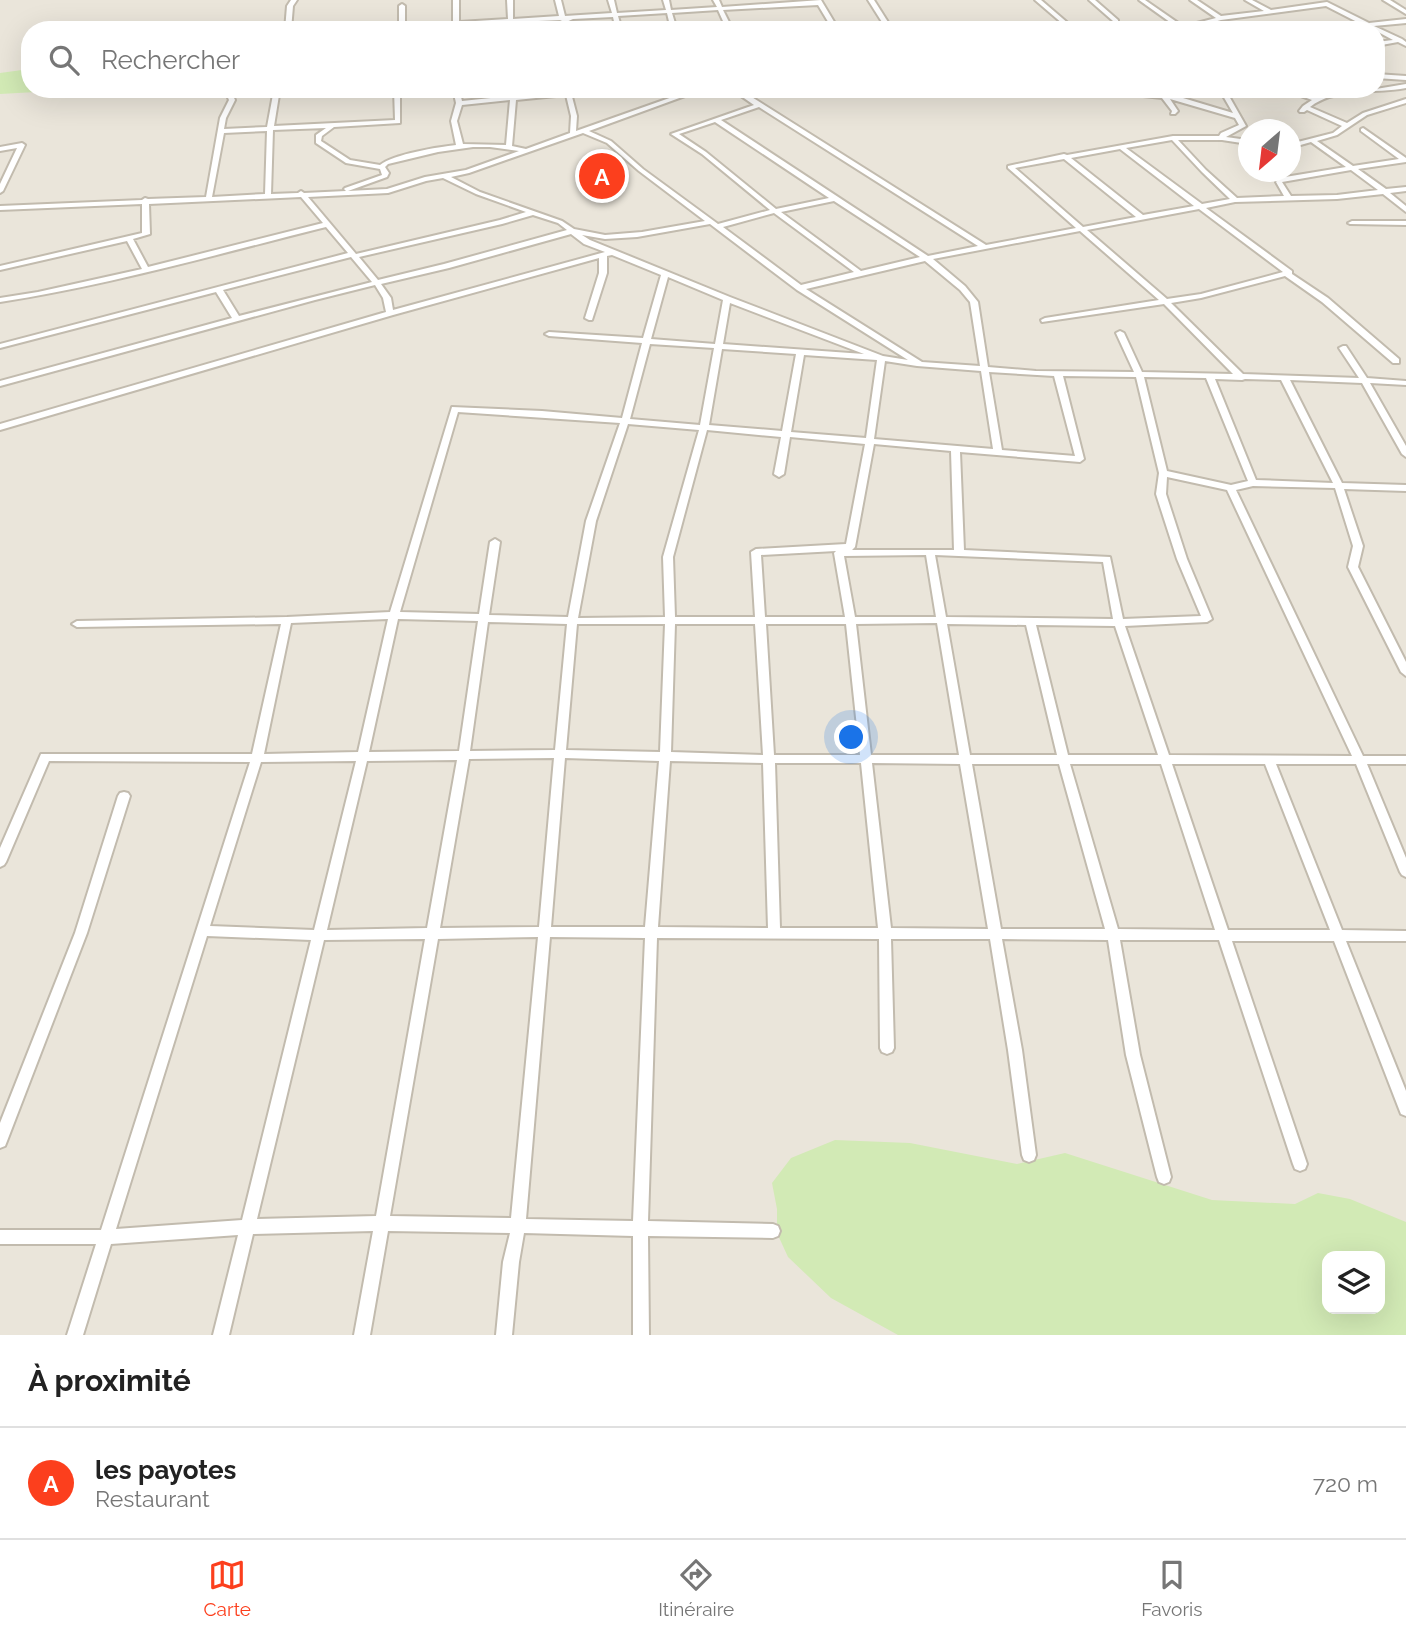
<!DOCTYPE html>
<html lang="fr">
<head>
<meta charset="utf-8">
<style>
	body { margin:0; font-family:Raleway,sans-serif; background:#f6f6f6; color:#222 }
	.controls { position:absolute; right:21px; bottom:21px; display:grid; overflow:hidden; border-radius:14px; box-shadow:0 7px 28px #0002 }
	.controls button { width:63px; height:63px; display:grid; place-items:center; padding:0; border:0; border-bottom:2px solid #e0e0e0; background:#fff; color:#222; font:35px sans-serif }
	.compass { position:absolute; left:1238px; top:119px; width:63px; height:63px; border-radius:50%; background:#fff; box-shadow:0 7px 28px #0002; rotate:208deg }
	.you { position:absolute; left:852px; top:738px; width:24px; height:24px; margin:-18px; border:5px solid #fff; border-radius:50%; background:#1a73e8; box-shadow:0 0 0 10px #1a73e833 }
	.badge { display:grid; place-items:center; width:46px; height:46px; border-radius:50%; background:#fc3f1d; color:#fff; font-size:23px; font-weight:700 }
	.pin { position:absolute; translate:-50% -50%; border:4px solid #fff; box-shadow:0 2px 7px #0006 }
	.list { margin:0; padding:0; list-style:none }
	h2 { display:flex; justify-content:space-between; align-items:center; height:91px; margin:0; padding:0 28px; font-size:30px }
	h2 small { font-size:23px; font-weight:400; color:#767676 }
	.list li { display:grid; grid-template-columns:46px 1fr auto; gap:21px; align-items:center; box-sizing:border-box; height:112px; padding:0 28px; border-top:2px solid #e0e0e0 }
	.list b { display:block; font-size:26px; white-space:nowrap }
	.list p { margin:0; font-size:23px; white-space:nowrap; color:#767676 }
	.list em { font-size:23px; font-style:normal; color:#767676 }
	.icon { flex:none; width:38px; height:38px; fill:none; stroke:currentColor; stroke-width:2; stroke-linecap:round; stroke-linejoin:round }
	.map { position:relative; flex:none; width:1406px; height:1335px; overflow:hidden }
	.search { position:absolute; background:#fff; box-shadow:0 7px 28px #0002; left:21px; right:21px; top:21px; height:77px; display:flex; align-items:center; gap:18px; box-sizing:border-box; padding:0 24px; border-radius:28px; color:#767676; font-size:26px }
	.sheet { height:203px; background:#fff }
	nav { display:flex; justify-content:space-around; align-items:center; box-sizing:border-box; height:98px; border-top:2px solid #e0e0e0; background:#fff; font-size:19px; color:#767676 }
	nav a { display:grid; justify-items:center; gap:4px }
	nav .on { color:#fc3f1d }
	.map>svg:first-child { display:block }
	.residential { fill:#eae5da; fill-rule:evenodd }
	.green { fill:#d2eab5; fill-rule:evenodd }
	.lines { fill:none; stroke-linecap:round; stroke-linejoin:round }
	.minor-casing { stroke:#c2bbae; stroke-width:4 }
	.minor { fill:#fff; fill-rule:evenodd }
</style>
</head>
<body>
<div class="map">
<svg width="1406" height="1335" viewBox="0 0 1406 1335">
	<rect width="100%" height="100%" fill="#f6f3ec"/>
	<path class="residential" d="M0,0H1406V1335H0ZM30,30H1376V89H30ZM1248,130H1290V172H1248ZM1327,1256H1380V1309H1327Z"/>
	<g class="green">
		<path d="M30,66V89H61L44,95L36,92L0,94V73L22,70Z"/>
		<path d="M835,1140L910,1143L1017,1164L1065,1153L1212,1200L1295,1204L1318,1193L1350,1199L1406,1222V1335H898L831,1298L788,1257L777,1233V1209L772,1183L791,1158ZM1327,1256H1380V1309H1327Z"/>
	</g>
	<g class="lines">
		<defs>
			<g id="minor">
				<path d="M291,0H297L293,6L291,30H285L287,6Z"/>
				<path d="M453,0H459V22L508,19L507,0H513V19L559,16L555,0H561L565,16L612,13L608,0H614L617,13L666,10L663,0H669L671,10L717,7L713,0H719L722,7L821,0L839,30H833L818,5L723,10L733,30H727L718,10L672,13L677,30H671L667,13L618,16L622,30H616L613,17L573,19L564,23L563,30H557L558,22L562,20L514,22V30H508V23L459,26L456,29L453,26L405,30H351L399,26V6L402,4L405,6V25L453,23Z"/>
				<path d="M868,0H874L893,30H887Z"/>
				<path d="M1035,0H1041L1076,30L1113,25V21L1089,0H1095L1118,20V24L1174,25L1139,0H1145L1181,25H1189L1216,18L1190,0H1197L1221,16L1264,11L1245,0H1252L1271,10L1327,2L1369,23L1406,19V23L1374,26L1402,39L1406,42V46L1398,42L1376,46V42L1393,40L1367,26L1331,30H1308L1361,24L1326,6L1221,20L1189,29L1115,28L1070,30Z"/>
				<path d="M1383,0H1390L1406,10V14Z"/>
				<path d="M1376,74L1406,76V80L1376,78Z"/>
				<path d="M1406,84V88C1376,94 1335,87 1310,107L1347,123L1363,113L1406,99V103L1367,115L1337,135L1317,141L1353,166L1399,159L1361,131V129L1363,128L1406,158V162L1358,169L1386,189L1406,187V191L1390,193L1406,206V212L1383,194L1337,199L1235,202L1206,208L1292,271V274L1328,298L1399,359V363H1393L1322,302L1285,276L1201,298L1171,303L1243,374L1359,378L1339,348L1343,346H1346L1367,378L1406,381V385L1370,383L1406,446V457L1402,454L1362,383L1290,380L1342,483L1406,485V491L1344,489L1363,546L1358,567L1406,662V676L1401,672L1348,567L1353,546L1335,488L1253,486L1236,490L1363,756H1406V764H1367L1406,858V877L1402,875L1400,872L1356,764H1276L1342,930L1406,931V941H1346L1406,1091V1116L1401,1114L1399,1109L1334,941H1232L1307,1164L1305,1169L1300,1171L1295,1169L1293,1164L1219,940H1120L1140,1055L1171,1177L1169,1182L1164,1184L1159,1182L1157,1177L1126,1055L1108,940L1002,939L1022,1050L1036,1155L1034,1160L1029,1162L1024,1160L1022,1155L1008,1050L990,939H891L894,1048L892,1052L887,1054L882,1052L880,1048L879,939L657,938L648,1221L773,1224L778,1226L780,1231L778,1236L773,1238L648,1236L649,1335H633V1236L524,1233L519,1262L512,1335H496L503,1262L510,1233L388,1231L370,1335H354L373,1231L253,1234L229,1335H213L238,1235L111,1244L83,1335H67L96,1244H0V1230H101L250,762L49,761L6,862L4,865L0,867V848L41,754H252L281,624L77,627L72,624L77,621L287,617L390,612L452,407L542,411L622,418L642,343L549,336L545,334L549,332L643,338L661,275L612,255L607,256V273L592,320H589L585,318L599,273V258L393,315L0,430V424L386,312L383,298L375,285L315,300L0,386V381L232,318L216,292L0,348V344L348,253L326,227C218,254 110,285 0,302V298L38,292L142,269L127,241L0,270V266L142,233V204L0,210V206L142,200L145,198L148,199L206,197L220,118L229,100L224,89H230L235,100L226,118L224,129L267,127L274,89H280L274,126L395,120L394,89H400V123L334,127L322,136L321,141L350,160L380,165C394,154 438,147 456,145L451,121L456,103L453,89H459L462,101L510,96L511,89H517L516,96L565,91L564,89H570L577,116L576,131L695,89H704L589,131L611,141L643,169L718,224L770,210L702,154L671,134L754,105L731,89H739L986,245L1076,228L1008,168V166L1064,154L1067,155L1173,136H1219L1221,133L1239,125L1235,118L1170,99L1178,111L1175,114H1171L1172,111L1162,98L1077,89H1116L1160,94L1163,92L1233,113L1219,89H1225L1246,126L1226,137L1248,140V144L1222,140H1178L1206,170L1237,198L1284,196L1276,182L1279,178L1346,167L1311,142L1290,148V144L1333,133L1342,126L1307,110L1304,112H1300L1299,111L1303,106L1312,100L1282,89H1292L1316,98L1335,92L1376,89ZM566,95L571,116L570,133L526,149L512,146L516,100ZM510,100L506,145L463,144L457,121L462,105ZM759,107L978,246L928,256L721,120ZM715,122L829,198L776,209L706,152L679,134ZM326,128L316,135V143L346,163L380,169L382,175L345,188L344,189L346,191L304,193L301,191L298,193L271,194L273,130ZM267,131L265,194L212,197L224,133ZM583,133L607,143L639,171L705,221L642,232L605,235L574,229L562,221L480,192L451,177L469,173ZM1172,140L1202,172L1230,199L1202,204L1126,148ZM473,147H490L519,151L466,170L425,177L387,189L348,191L387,177L389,173L385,167L388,164L438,152ZM1120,149L1194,206L1143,215L1071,158ZM1064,159L1136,217L1083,227L1015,168ZM1351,170L1378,190L1337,195L1291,196L1282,182ZM443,178L476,194L526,212L500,220L356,254L308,197L388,193L426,181ZM301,197L323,223L148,267L133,239L150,234L149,204ZM834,201L920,257L861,271L781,212ZM1199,209L1283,272L1201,294L1167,299L1087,230ZM774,213L854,272L801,285L723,227ZM533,215L558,223L567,230L444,264L378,280L359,257L502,224ZM710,224L797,290L908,360L883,356L730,297L590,240L582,235L605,239L637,237ZM1080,231L1159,300L1045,318L1041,320L1042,322L1164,304L1233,374L1142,372L1124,333L1120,331L1116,333L1134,372L1036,371L988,367L978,302L965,286L933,259ZM571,234L584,244L605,252L393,310L391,298L381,284L449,268ZM351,257L372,282L239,316L223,290ZM925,261L960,290L970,302L980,366L922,362L806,289ZM668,277L723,300L715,344L651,339ZM730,303L864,354L723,344ZM650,344L714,348L700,425L630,419ZM722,349L796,354L782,431L709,425ZM804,355L877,360L866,438L791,432ZM885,361L917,366L981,371L993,449L874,439ZM989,372L1054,376L1075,456L1002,450ZM1063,376L1136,377L1159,473L1156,494L1177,559L1201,616L1123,619L1110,557L964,550L960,452L1080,462L1084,459ZM1144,377L1206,378L1248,481L1231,485L1167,471ZM1215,379L1242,380L1245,379L1281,380L1333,483L1256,480ZM458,412L620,423L586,521L568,617L489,615L500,542L495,539L490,542L479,614L400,612ZM628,424L699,430L663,557L665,617L578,618L596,521ZM707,430L781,437L774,474L779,477L784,474L790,437L865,444L846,544L756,549L751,552L755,617H675L673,557ZM874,444L951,451L954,550H852L855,547ZM1167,477L1227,490L1352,756L1169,755L1125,626L1207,622L1212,619L1187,559L1166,494ZM836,551L834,553L845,617H765L761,555ZM926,555L936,617H855L844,556ZM935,555L1103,562L1113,619L946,617ZM388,619L358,752L264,754L291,623ZM398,619L478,621L459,751L369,752ZM488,622L567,624L555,750L470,751ZM937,623L959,755H871L856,624ZM577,624H665L660,752L566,750ZM675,624H755L763,755L671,752ZM766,624H846L860,755H774ZM947,624L1026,625L1057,755H970ZM1036,625L1115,626L1158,755H1068ZM554,758L539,927L440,928L469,759ZM565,758L659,761L645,927H551ZM457,760L427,928L327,930L367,761ZM356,761L314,930L210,926L261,762ZM670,761L763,763L768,928L658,927ZM775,763H861L878,928H780ZM872,763L960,764L988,929L891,928ZM972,764H1059L1105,929H1001ZM1070,764H1161L1215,930L1118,929ZM1172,764H1265L1330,930H1228ZM207,936L311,940L242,1220L116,1229ZM538,937L511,1218L390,1216L438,939ZM550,937L645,938L633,1221L526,1219ZM425,939L376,1216L257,1219L324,940Z"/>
				<path d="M22,143L25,145L3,191L0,193V184L17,148L0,151V147Z"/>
				<path d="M1352,221H1406V225L1350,224L1348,223Z"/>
				<path d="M124,792L128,793L130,796L87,933L7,1141L5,1146L0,1148V1123L75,933L118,796L120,793Z"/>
			</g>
		</defs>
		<use href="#minor" class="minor-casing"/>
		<use href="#minor" class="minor"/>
	</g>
</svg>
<div class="controls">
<button><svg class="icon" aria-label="layers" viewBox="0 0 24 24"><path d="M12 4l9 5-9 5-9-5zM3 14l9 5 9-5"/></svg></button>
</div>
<svg class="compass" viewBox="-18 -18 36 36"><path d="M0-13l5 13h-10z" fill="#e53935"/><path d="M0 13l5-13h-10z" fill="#767676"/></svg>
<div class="you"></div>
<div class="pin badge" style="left:602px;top:176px">A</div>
<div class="search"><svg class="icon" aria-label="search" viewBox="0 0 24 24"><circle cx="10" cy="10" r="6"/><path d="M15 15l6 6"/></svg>Rechercher</div>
</div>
<section class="sheet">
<h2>À proximité<small></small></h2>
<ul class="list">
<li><span class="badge">A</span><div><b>les payotes</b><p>Restaurant</p></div><em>720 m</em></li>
</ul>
</section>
<nav>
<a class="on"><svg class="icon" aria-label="map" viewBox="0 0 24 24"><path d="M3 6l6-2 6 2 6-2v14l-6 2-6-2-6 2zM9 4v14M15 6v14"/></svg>Carte</a>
<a><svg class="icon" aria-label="directions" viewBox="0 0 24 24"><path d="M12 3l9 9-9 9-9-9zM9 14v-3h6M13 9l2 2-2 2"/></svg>Itinéraire</a>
<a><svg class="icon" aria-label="saved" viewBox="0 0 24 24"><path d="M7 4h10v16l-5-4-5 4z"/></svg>Favoris</a>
</nav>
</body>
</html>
